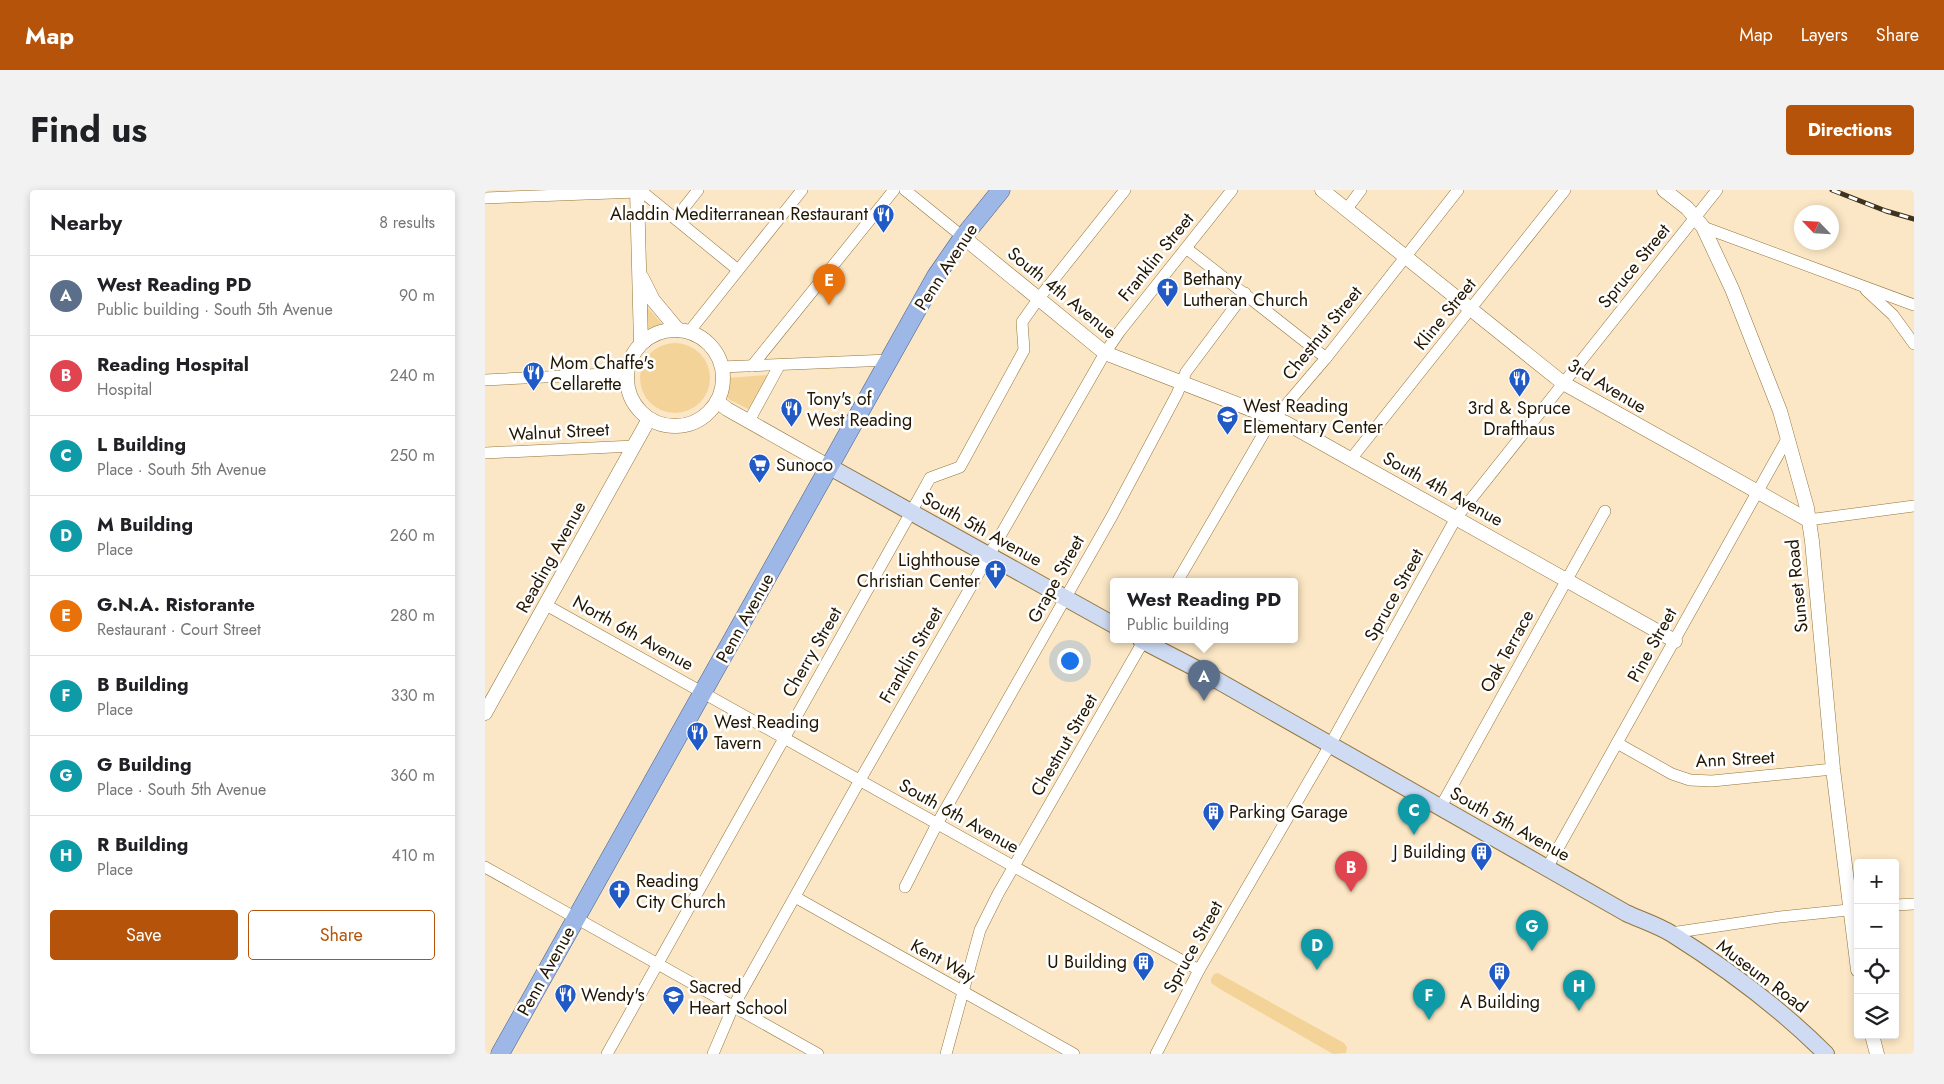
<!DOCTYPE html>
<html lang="en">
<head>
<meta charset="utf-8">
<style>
	body { margin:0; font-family:Jost,sans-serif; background:#f2f2f2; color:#202124 }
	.controls { position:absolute; right:15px; bottom:15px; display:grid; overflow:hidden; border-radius:5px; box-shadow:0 2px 8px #0003 }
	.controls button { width:45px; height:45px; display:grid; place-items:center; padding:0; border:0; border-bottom:1px solid #e0e0e0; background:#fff; color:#202124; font:25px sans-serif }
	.compass { position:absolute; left:1309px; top:15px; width:45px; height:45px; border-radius:50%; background:#fff; box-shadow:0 2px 8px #0003; rotate:295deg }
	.you { position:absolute; left:584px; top:470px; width:18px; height:18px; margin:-12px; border:4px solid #fff; border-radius:50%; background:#1a73e8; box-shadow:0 0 0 8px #1a73e833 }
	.badge { display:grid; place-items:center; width:32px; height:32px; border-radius:50%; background:#b45309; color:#fff; font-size:16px; font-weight:700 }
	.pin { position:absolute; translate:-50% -41px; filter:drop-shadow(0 1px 2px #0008) }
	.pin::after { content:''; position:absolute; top:26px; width:18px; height:15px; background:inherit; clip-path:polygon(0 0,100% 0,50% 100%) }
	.popup { position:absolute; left:625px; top:388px; width:188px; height:65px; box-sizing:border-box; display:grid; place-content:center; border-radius:5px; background:#fff; filter:drop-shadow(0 1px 4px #0005); font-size:16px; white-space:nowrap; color:#757577 }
	.popup b { font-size:19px; color:#202124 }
	.popup::after { content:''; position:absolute; left:50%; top:100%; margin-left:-10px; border:10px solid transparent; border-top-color:#fff }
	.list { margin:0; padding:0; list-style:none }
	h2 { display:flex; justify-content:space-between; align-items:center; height:65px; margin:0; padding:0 20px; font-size:21px }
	h2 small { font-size:16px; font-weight:400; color:#757577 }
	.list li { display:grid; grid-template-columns:32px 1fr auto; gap:15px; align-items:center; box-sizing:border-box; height:80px; padding:0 20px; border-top:1px solid #e0e0e0 }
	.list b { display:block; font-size:19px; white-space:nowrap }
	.list p { margin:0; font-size:16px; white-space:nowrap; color:#757577 }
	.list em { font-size:16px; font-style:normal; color:#757577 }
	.actions { display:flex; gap:10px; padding:15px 20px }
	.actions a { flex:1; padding:11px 0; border:1px solid #b45309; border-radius:5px; text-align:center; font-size:18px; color:#b45309 }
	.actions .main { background:#b45309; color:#fff }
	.icon { flex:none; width:28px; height:28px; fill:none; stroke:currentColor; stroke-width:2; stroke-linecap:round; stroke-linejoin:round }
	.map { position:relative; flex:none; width:1429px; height:864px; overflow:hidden; border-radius:5px }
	header { display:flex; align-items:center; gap:30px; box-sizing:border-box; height:70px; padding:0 25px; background:#b45309; color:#fff }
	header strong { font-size:24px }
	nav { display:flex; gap:28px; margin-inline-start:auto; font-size:18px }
	.intro { display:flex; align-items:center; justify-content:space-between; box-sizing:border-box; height:120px; padding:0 30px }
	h1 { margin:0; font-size:35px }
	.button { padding:12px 22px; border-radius:5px; background:#b45309; color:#fff; font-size:18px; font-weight:700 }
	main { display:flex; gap:30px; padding:0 30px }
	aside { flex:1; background:#fff; border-radius:5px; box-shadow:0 2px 8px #0003 }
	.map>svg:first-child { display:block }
	.green { fill:#f4d399 }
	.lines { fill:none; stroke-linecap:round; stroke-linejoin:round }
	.minor-casing { stroke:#93753c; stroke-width:12 }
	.tertiary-casing { stroke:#93753c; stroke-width:15 }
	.secondary-casing { stroke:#93753c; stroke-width:18 }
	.primary-casing { stroke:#485f8c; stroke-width:19 }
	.minor { stroke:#fff; stroke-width:11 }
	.tertiary { stroke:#fff; stroke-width:14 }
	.secondary { stroke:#cedbf3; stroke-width:16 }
	.primary { stroke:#9db7e7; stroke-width:18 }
	.rail-casing { stroke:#40331d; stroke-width:5 }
	.rail { stroke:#fff; stroke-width:3; stroke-dasharray:9; stroke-linecap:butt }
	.labels { text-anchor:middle; stroke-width:5; stroke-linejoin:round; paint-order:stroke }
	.poi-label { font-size:18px; fill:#221601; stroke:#fff; text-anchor:start }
	.street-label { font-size:18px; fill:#221601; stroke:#fff }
</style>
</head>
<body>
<header>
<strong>Map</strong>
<nav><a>Map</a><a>Layers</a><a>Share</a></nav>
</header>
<div class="intro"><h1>Find us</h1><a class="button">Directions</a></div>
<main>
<aside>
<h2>Nearby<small>8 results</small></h2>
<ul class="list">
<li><span class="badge" style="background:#5c6f8a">A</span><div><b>West Reading PD</b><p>Public building · South 5th Avenue</p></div><em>90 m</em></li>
<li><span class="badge" style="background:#e0444e">B</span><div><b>Reading Hospital</b><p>Hospital</p></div><em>240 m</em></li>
<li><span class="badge" style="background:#0f9aa8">C</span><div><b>L Building</b><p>Place · South 5th Avenue</p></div><em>250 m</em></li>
<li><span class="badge" style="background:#0f9aa8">D</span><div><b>M Building</b><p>Place</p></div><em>260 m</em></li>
<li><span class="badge" style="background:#e8710a">E</span><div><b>G.N.A. Ristorante</b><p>Restaurant · Court Street</p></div><em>280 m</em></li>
<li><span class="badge" style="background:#0f9aa8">F</span><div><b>B Building</b><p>Place</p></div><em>330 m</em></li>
<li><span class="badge" style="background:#0f9aa8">G</span><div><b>G Building</b><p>Place · South 5th Avenue</p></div><em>360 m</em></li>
<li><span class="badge" style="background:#0f9aa8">H</span><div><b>R Building</b><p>Place</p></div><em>410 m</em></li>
</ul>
<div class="actions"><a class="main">Save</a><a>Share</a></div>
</aside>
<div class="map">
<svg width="1429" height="864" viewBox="0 0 1429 864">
	<rect width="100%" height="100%" fill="#fbe7c5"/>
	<g class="green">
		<path d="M161,116L177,134L162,139Z"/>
		<circle cx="190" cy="188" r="35"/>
		<path d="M283,185L265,220L245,210L241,206L242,188Z"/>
		<path d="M733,783L859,853L862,857L861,863L848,864L735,799L726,793V789L729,784Z"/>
	</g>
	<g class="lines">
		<defs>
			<g id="minor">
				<path d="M155,0L253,80"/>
				<path d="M420,0L478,47"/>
				<path d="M0,8L153,2"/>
				<path d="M861,20L876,0"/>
				<path d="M191,28L213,0"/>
				<path d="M1218,37L1429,115"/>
				<path d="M701,58L841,168"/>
				<path d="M1381,100L1408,125L1429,154"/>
				<path d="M204,142L317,0"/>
				<path d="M267,176L409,0"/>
				<path d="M236,177L404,170"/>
				<path d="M0,190L142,183"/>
				<path d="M264,231L294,176"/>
				<path d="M0,263L149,256"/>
				<path d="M866,269L1080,0"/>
				<path d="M1323,330L1429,316"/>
				<path d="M692,392L783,236L841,168L973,0"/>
				<path d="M61,415L714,780"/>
				<path d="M1132,553L1187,584L1205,590L1227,591L1348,579"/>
				<path d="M955,618L1120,321"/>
				<path d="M0,677L333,864"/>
				<path d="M1062,678L1302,249"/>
				<path d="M420,697L452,634L627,326L692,204L701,182L760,103"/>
				<path d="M310,707L589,864"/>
				<path d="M1410,715L1429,714"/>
				<path d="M1186,743L1295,727L1373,719"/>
				<path d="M122,864L439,299L445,288L475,277L539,160L537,132L554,108L640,0"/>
				<path d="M228,864L248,817L375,590L620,163L635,141L747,0"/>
				<path d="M461,864L495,740L513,704L659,450"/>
				<path d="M671,864L714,780L845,555L971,328L1232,0"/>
			</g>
			<g id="tertiary">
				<path d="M152,0L156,153"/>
				<path d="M837,0L1078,193L1323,330"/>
				<path d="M1179,0L1202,18L1218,37L1247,99L1295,221L1322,318L1327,351L1348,579L1373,780"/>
				<path d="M478,47L620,163L801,233L1190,451"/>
				<path d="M157,88L168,110L193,140"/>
				<circle cx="190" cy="188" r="48"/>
				<path d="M232,211L242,219L345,277"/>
				<path d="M0,523L164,229"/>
				<path d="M1387,845L1392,864"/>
			</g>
			<g id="secondary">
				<path d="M345,277L629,435"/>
				<path d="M656,450L716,481L1141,723C1156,730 1172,735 1187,744C1241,778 1296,819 1341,864"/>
			</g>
			<path id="primary" d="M15,864L451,86L478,47L516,0"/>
		</defs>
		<use href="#minor" class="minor-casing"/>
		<use href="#tertiary" class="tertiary-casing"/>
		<use href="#secondary" class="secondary-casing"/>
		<use href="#primary" class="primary-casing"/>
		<use href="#minor" class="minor"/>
		<use href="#tertiary" class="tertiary"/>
		<use href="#secondary" class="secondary"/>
		<use href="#primary" class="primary"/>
		<defs>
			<path id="rail" d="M1347,0L1401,21L1429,29"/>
		</defs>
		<use href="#rail" class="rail-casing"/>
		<use href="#rail" class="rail"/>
	</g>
	<defs>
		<symbol id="restaurant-pin" viewBox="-11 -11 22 30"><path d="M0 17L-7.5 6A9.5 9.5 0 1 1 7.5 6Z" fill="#2159c5" stroke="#fff"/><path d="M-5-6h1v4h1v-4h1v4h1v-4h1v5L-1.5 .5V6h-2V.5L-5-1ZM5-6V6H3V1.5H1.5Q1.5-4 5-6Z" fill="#fff"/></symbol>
		<symbol id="church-pin" viewBox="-11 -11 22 30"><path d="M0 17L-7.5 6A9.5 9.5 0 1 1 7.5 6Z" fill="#2159c5" stroke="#fff"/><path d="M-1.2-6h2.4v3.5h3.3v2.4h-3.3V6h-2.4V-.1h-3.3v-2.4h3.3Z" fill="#fff"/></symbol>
		<symbol id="school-pin" viewBox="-11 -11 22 30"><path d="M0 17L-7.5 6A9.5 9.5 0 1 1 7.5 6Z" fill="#2159c5" stroke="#fff"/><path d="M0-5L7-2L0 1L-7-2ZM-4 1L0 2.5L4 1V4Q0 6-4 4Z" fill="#fff"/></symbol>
		<symbol id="supermarket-pin" viewBox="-11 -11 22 30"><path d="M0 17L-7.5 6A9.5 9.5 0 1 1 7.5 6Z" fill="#2159c5" stroke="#fff"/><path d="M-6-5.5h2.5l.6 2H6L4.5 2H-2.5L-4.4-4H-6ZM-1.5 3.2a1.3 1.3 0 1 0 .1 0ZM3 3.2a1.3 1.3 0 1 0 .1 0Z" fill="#fff"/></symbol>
		<symbol id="building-pin" viewBox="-11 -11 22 30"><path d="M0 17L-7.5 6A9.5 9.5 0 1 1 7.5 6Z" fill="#2159c5" stroke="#fff"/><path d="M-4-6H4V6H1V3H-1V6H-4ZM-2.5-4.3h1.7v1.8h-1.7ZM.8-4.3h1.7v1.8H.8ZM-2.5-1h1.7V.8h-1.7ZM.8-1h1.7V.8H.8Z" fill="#fff"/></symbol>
	</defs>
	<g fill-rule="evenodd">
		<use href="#restaurant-pin" x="386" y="12" width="25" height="34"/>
		<use href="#church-pin" x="670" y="86" width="25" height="34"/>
		<use href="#restaurant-pin" x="36" y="170" width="25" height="34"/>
		<use href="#restaurant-pin" x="1022" y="176" width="25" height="34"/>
		<use href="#restaurant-pin" x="294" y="206" width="25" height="34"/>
		<use href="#school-pin" x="730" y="214" width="25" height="34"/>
		<use href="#supermarket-pin" x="262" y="262" width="25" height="34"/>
		<use href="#church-pin" x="498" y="368" width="25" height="34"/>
		<use href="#restaurant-pin" x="200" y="530" width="25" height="34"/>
		<use href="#building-pin" x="716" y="610" width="25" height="34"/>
		<use href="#building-pin" x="984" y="650" width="25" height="34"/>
		<use href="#church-pin" x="122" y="688" width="25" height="34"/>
		<use href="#building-pin" x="646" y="760" width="25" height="34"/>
		<use href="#building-pin" x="1002" y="770" width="25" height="34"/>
		<use href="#restaurant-pin" x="68" y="792" width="25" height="34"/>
		<use href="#school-pin" x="176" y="794" width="25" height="34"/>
	</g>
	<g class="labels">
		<g class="poi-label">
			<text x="383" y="30" text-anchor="end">Aladdin Mediterranean Restaurant</text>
			<text x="698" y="95">Bethany<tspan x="698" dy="21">Lutheran Church</tspan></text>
			<text x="65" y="179">Mom Chaffe's<tspan x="65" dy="21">Cellarette</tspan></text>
			<text x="322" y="215">Tony's of<tspan x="322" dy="21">West Reading</tspan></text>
			<text x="758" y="222">West Reading<tspan x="758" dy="21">Elementary Center</tspan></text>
			<text x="1034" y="224" text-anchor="middle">3rd &amp; Spruce<tspan x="1034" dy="21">Drafthaus</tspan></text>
			<text x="291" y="281">Sunoco</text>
			<text x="495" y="376" text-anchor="end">Lighthouse<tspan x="495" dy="21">Christian Center</tspan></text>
			<text x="229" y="538">West Reading<tspan x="229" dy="21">Tavern</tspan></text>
			<text x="744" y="628">Parking Garage</text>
			<text x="981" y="668" text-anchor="end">J Building</text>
			<text x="151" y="697">Reading<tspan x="151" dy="21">City Church</tspan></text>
			<text x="642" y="778" text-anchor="end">U Building</text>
			<text x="204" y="803">Sacred<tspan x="204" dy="21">Heart School</tspan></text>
			<text x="96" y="811">Wendy's</text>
			<text x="1015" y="818" text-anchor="middle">A Building</text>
		</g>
		<g class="street-label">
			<text transform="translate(671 67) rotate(-51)" y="6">Franklin Street</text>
			<text transform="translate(1149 76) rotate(-51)" y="6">Spruce Street</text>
			<text transform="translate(461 77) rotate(-57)" y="6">Penn Avenue</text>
			<text transform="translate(577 103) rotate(39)" y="6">South 4th Avenue</text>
			<text transform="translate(960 124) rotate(-51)" y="6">Kline Street</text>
			<text transform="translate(837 143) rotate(-51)" y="6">Chestnut Street</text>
			<text transform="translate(1122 196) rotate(31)" y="6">3rd Avenue</text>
			<text transform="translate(74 242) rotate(-3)" y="6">Walnut Street</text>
			<text transform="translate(958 299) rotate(29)" y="6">South 4th Avenue</text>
			<text transform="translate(497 339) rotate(29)" y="6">South 5th Avenue</text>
			<text transform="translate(66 367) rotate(-61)" y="6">Reading Avenue</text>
			<text transform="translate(571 389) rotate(-61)" y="6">Grape Street</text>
			<text transform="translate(1312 396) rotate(-96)" y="6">Sunset Road</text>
			<text transform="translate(909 405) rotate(-61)" y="6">Spruce Street</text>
			<text transform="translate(260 428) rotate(-61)" y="6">Penn Avenue</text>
			<text transform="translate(148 443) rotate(29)" y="6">North 6th Avenue</text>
			<text transform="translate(1167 455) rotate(-61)" y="6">Pine Street</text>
			<text transform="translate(1022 461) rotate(-61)" y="6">Oak Terrace</text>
			<text transform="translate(327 462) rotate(-60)" y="6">Cherry Street</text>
			<text transform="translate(426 465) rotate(-60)" y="6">Franklin Street</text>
			<text transform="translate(579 555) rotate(-60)" y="6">Chestnut Street</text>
			<text transform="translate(1250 569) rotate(-3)" y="6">Ann Street</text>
			<text transform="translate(474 626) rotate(29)" y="6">South 6th Avenue</text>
			<text transform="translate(1025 634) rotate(29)" y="6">South 5th Avenue</text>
			<text transform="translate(708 757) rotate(-61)" y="6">Spruce Street</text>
			<text transform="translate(458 771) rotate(29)" y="6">Kent Way</text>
			<text transform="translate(61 781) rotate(-61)" y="6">Penn Avenue</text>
			<text transform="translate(1277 786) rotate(37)" y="6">Museum Road</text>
		</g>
	</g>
</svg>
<div class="controls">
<button>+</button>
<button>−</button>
<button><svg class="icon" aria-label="locate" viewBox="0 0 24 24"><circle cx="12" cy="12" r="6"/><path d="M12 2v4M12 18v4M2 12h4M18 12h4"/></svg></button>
<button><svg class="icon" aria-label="layers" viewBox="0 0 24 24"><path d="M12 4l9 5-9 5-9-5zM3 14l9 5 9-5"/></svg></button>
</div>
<svg class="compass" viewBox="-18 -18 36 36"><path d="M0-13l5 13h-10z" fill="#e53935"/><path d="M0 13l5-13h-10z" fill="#757577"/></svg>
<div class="you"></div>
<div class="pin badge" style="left:719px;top:511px;background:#5c6f8a">A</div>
<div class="popup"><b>West Reading PD</b>Public building</div>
<div class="pin badge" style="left:866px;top:702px;background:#e0444e">B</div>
<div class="pin badge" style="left:929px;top:645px;background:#0f9aa8">C</div>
<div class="pin badge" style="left:832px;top:780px;background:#0f9aa8">D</div>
<div class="pin badge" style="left:344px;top:115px;background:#e8710a">E</div>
<div class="pin badge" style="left:944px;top:830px;background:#0f9aa8">F</div>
<div class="pin badge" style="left:1047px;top:761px;background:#0f9aa8">G</div>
<div class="pin badge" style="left:1094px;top:821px;background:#0f9aa8">H</div>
</div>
</main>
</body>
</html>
